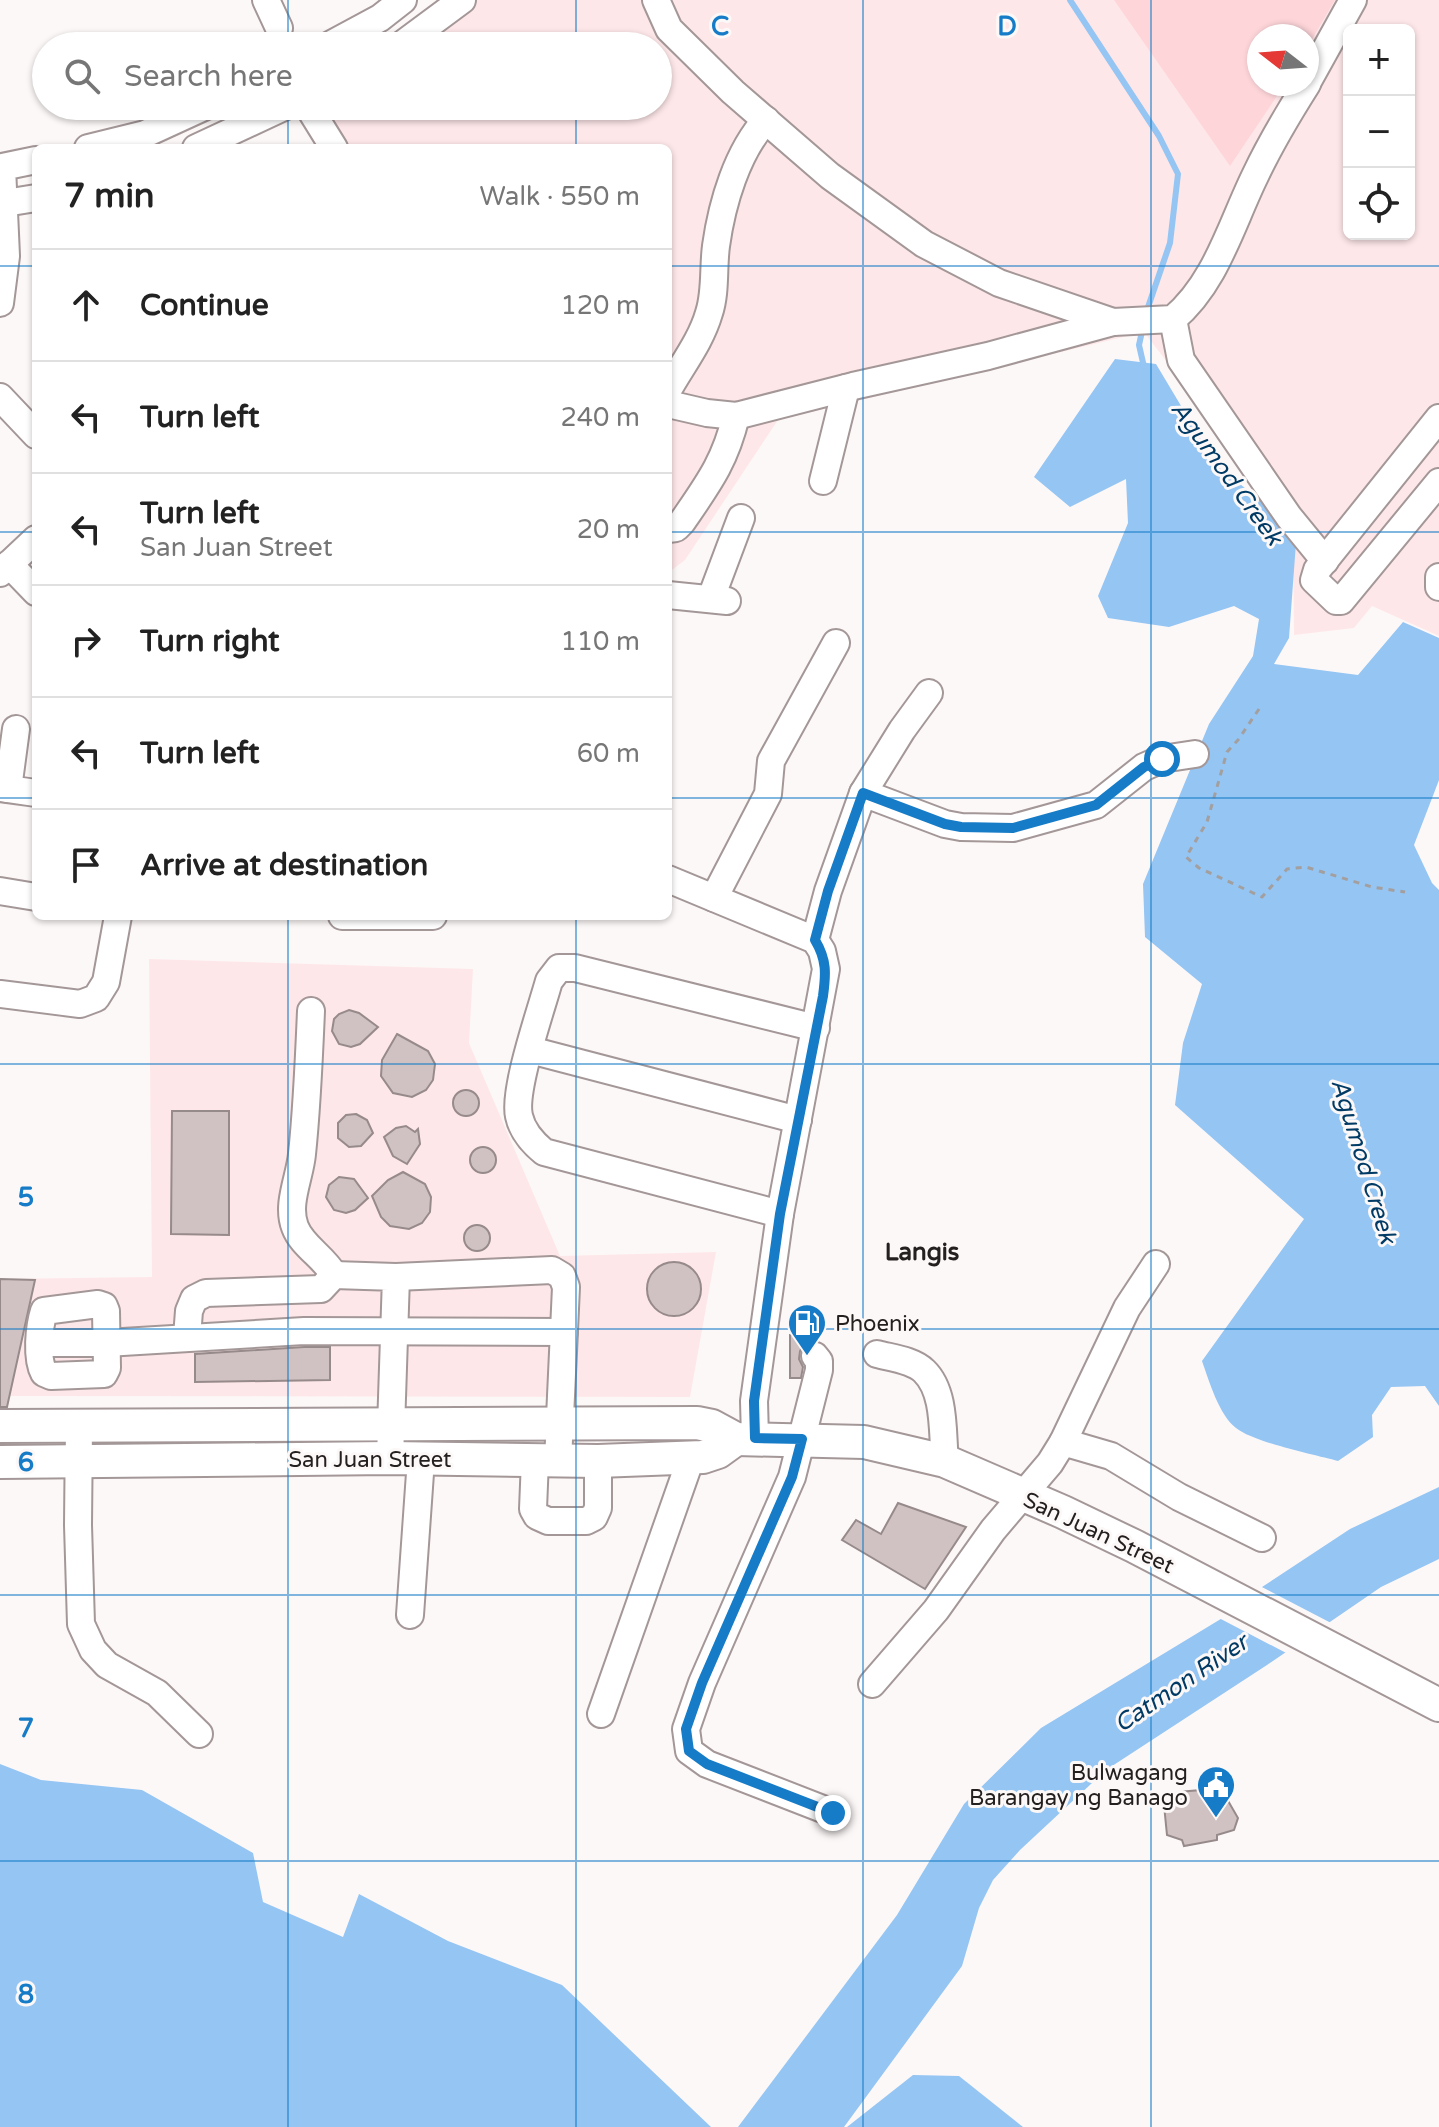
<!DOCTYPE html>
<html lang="en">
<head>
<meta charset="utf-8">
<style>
	body { margin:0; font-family:"Varela Round",sans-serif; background:#f6f6f6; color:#222 }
	.controls { position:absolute; right:24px; top:24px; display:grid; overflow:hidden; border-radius:12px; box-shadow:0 2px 6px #0004 }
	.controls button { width:72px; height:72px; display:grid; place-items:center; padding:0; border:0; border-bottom:2px solid #e0e0e0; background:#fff; color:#222; font:40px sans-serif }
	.compass { position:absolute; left:1247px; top:24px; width:72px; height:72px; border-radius:50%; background:#fff; box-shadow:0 2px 6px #0004; rotate:287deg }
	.stop { position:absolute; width:24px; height:24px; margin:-18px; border:6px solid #167cc7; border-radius:50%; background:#fff }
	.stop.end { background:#167cc7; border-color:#fff; box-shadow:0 2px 8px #0008 }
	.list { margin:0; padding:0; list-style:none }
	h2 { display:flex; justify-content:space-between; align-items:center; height:104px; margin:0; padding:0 32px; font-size:34px }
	h2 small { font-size:26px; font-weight:400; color:#767676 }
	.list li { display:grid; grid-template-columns:52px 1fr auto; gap:24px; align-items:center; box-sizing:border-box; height:112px; padding:0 32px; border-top:2px solid #e0e0e0 }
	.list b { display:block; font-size:30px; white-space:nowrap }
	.list p { margin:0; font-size:26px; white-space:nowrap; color:#767676 }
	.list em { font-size:26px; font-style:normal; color:#767676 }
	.icon { flex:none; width:44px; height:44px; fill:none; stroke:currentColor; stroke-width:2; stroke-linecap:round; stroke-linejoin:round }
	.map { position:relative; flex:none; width:1439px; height:2127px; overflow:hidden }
	.search { position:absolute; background:#fff; box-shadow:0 2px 6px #0004; left:32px; top:32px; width:640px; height:88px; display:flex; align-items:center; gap:20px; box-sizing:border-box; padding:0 28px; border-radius:44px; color:#767676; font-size:30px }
	.panel { position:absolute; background:#fff; box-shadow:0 2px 6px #0004; left:32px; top:144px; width:640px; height:776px; border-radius:12px }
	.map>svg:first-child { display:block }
	.built { fill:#fee7e9; fill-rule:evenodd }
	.green { fill:#fed6da }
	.water { fill:#94c5f3 }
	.pier { fill:#fdf8f8 }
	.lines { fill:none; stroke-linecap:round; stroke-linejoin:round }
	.stream { stroke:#94c5f3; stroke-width:6 }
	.building { fill:#d0c2c3; stroke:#978a8b; stroke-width:2 }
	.minor-casing { stroke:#a49798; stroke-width:30 }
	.major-casing { stroke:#a49798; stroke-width:36 }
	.path { stroke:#a49f9f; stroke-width:3; stroke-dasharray:6 6; stroke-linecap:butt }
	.minor { stroke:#fff; stroke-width:26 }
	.major { stroke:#fff; stroke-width:32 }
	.route { stroke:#167cc7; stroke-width:10 }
	.grid { fill:none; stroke:#167cc7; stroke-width:2; stroke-opacity:0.55 }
	.labels { text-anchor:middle; stroke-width:6; stroke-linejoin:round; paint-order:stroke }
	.poi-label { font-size:22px; fill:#252020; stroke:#fdf8f8; text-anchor:start }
	.street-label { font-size:22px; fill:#252020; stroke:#fdf8f8 }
	.water-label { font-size:24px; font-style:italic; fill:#013b65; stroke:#fdf8f8 }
	.neighbourhood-label { font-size:24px; font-weight:bold; fill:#252020; stroke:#fdf8f8 }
	.grid-label { font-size:26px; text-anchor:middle; font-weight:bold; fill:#167cc7; stroke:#fdf8f8; stroke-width:6; stroke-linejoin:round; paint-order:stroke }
</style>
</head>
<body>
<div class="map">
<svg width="1439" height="2127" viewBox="0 0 1439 2127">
	<rect width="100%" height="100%" fill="#fdf8f8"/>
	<g class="built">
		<path d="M477,0H1439V636L1372,606L1354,628L1294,635L1293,526L1144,332L778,420L685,560L668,573V148H351L324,114L335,106H658V46H418ZM1349,30H1409V234H1349ZM1259,36H1307V84H1259Z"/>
		<path d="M149,959L473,969L469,1043L560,1256L716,1252L690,1397L0,1396V1279L152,1277Z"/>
	</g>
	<path class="green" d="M1114,0H1335L1307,48V36H1259V84H1285L1230,166Z"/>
	<g class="water">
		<path d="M1115,359L1156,364L1217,466L1297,529L1289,638L1274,664L1358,675L1403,622L1439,638V780L1414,845L1432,883L1439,890V1406L1425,1386L1391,1387L1372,1415L1373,1437L1338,1461C1315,1455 1253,1442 1236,1428C1219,1415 1209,1381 1202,1361L1304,1219L1175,1105L1183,1043L1202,984L1145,937L1143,884L1209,724L1253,656L1259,619L1234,606L1169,627L1108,618L1098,596L1128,523L1126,479L1070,507L1034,477Z"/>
		<path d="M1439,1487V1559L1381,1587L1267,1665L1106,1770L1020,1850L993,1880L979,1908L962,1966L844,2127H738L897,1915L964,1804L1041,1728L1229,1614L1262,1587L1350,1529Z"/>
		<path d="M0,1764L41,1780L142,1790L253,1853L263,1902L343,1937L359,1894L448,1941L562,1985L711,2127H0Z"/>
		<path d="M913,2075L959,2076L1023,2127H847Z"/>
	</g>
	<path class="pier" d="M1258,1585L1333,1624L1290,1655L1217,1617Z"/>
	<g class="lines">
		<g class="stream">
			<path d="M1070,0L1159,136L1178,174L1170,243L1146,313"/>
			<path d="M1143,327L1139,345L1144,367"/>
		</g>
	</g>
	<g class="building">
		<path d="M349,1010L359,1013L378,1027L360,1044L351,1047L339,1044L332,1031L334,1019L339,1014Z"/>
		<path d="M397,1034L428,1051L435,1064L433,1080L426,1090L412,1097L393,1093L381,1076L382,1060Z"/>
		<circle cx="466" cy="1103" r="13"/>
		<path d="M172,1111H229V1235L171,1234Z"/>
		<path d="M356,1114L367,1120L373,1133L361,1146L349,1147L338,1138V1123L346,1115Z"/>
		<path d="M406,1126L415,1132L418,1129L420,1144L407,1164L393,1156L384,1137L396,1128Z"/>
		<circle cx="483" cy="1160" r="13"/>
		<path d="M403,1172L425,1184L431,1197L430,1212L422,1223L409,1229L390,1226L381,1217L372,1196L388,1180Z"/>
		<path d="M339,1177L354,1179L368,1198L355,1210L346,1213L334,1210L326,1197L329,1185Z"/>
		<circle cx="477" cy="1238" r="13"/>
		<circle cx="674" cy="1289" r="27"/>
		<path d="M0,1279L35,1280L7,1407H0Z"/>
		<path d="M790,1335H811V1341L804,1344L800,1351L799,1359L803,1367L801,1378H790Z"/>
		<path d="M304,1347H330V1380L195,1382V1354Z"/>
		<path d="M898,1503L966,1527L925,1589L842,1540L856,1520L881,1534Z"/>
		<path d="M1213,1782L1232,1791L1227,1799L1238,1818L1234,1830L1217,1835V1840L1184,1846L1182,1840L1167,1835L1164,1805L1178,1792L1212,1789Z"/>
	</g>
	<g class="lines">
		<defs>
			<g id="minor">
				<path d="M266,0L279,28"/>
				<path d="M656,0L669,29L733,92L830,176L924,244L999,283L1113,322"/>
				<path d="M328,46L380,18L403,0"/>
				<path d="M400,46L462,0"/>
				<path d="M1307,83L1353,0"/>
				<path d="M308,106L334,148"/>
				<path d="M88,148L145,134L206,106"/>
				<path d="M196,148L286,106"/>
				<path d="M5,203L36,198"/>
				<path d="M0,303L6,256L2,167L36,160"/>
				<path d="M1173,319L1181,360L1289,517L1325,561"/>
				<path d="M668,390C682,365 701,341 709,313C716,292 713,268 716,246C722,203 737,152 766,120"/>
				<path d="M0,397L36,435"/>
				<path d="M668,404L707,413L736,416L853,386L988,356L1113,322L1173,319C1216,283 1231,225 1255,176C1270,144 1288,114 1307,84"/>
				<path d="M1439,418L1317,570L1314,580L1336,601H1341L1439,482"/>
				<path d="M823,481L846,388"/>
				<path d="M668,529L676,528L682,522C708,484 725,462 736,416"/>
				<path d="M9,564L36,592"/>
				<path d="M0,573L36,539"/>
				<path d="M1439,577V587"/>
				<path d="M668,595L727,601"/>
				<path d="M711,598L741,518"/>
				<path d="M0,788L36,793"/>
				<path d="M8,789L16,729"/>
				<path d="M863,793L945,824L961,827L1013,828L1096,805L1144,767L1162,759L1195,754"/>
				<path d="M668,879L815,940L822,951L826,969L780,1214L754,1401L755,1438"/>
				<path d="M0,891L36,897"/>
				<path d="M714,898L768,794L771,761L836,643"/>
				<path d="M342,916H433"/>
				<path d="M815,940L828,891L863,793L902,730L929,693"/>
				<path d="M0,994L80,1004L96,998L106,982L118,916"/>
				<path d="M311,1011C309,1059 307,1107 302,1154C300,1177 286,1204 295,1227C302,1246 324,1257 334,1275"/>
				<path d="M530,1050L798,1120"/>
				<path d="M780,1214L544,1152C533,1143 522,1130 519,1116C513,1090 541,1010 549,981L559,968H575L816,1028"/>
				<path d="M396,1277L552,1270L562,1276L566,1287L558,1461"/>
				<path d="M98,1304L104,1306L106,1311L107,1368L104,1374L51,1376L44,1373C36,1358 39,1327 44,1311Z"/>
				<path d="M187,1337L189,1311L194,1299L206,1293L321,1289L334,1275L396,1277L390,1458"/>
				<path d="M40,1343H106L304,1331L564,1332"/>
				<path d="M877,1354C892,1358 913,1360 924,1371C946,1392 942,1434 945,1461"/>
				<path d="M815,1356L819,1361V1370L792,1477L702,1683L686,1729L689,1751L707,1764L833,1813"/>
				<path d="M79,1425L78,1525L81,1624L93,1650L107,1665L157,1693L199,1734"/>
				<path d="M1063,1442L1127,1308L1156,1264"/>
				<path d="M535,1460L533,1509L537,1516L548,1521H586L594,1517L598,1508V1461"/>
				<path d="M410,1615L421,1459"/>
				<path d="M872,1684L936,1610L993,1530L1050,1463L1063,1442L1111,1456L1179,1497L1262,1538"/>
				<path d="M601,1714L691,1458"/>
			</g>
			<g id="major">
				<path d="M0,1426L697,1423L712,1426L736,1439L864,1442L945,1461L1063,1512L1134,1546L1439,1705"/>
				<path d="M0,1462L390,1458L598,1461L703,1457L718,1452L736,1439"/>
			</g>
		</defs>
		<use href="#minor" class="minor-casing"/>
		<use href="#major" class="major-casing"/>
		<path class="path" d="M1259,709L1238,740L1227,752L1207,822L1186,857L1199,868L1262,897L1287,869L1306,867L1372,887L1405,892"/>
		<use href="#minor" class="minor"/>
		<use href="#major" class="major"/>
	</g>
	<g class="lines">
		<path class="route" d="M833,1813L707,1764L689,1751L686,1729L702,1683L792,1477L802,1439L755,1438L754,1401L780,1214L823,996C826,974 827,960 815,940L828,891L863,793L945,824L961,827L1013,828L1096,805L1144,767L1162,759"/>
	</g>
	<path class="grid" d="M288,0V46M576,0V46M863,0V2127M1151,0V2127M288,106V148M576,106V148M0,266H36M668,266H1439M0,532H36M668,532H1439M0,798H36M668,798H1439M288,916V2127M576,916V2127M0,1064H1439M0,1329H1439M0,1595H1439M0,1861H1439"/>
	<defs>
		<symbol id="fuel-pin" viewBox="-11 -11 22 30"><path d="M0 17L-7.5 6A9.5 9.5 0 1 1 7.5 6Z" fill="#167cc7" stroke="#fdf8f8"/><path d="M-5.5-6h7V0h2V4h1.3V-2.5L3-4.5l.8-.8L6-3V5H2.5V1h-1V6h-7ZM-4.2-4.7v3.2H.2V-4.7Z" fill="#fff"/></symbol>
		<symbol id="civic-pin" viewBox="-11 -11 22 30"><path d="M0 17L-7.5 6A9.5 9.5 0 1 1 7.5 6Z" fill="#167cc7" stroke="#fdf8f8"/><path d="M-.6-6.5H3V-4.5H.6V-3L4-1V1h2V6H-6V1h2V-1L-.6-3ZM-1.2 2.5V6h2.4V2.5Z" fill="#fff"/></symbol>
	</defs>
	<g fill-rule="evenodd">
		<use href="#fuel-pin" x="785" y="1301" width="44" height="60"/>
		<use href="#civic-pin" x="1194" y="1763" width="44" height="60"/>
	</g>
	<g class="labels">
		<g class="poi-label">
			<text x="835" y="1331">Phoenix</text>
			<text x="1188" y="1780" text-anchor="end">Bulwagang<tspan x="1188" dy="25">Barangay ng Banago</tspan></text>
		</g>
		<g class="street-label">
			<text x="370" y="1467">San Juan Street</text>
			<text transform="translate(1099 1532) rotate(25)" y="8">San Juan Street</text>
		</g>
		<g class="water-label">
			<text transform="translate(1227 473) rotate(54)" y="8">Agumod Creek</text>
			<text transform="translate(1364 1161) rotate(73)" y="8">Agumod Creek</text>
			<text transform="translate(1181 1683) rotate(-34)" y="8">Catmon River</text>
		</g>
		<g class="neighbourhood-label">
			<text x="922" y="1260">Langis</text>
		</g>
	</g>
	<g class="grid-label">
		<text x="720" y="35">C</text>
		<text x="1007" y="35">D</text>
		<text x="26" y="1206">5</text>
		<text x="26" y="1471">6</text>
		<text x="26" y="1737">7</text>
		<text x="26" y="2003">8</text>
	</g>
</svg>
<div class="controls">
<button>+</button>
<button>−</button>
<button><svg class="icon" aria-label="locate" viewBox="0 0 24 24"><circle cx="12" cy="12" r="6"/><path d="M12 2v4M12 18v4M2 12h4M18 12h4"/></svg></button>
</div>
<svg class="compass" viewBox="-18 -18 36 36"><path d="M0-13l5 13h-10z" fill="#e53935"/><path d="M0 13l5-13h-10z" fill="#767676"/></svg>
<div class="stop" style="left:1162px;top:759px"></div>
<div class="stop end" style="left:833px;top:1813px"></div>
<div class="search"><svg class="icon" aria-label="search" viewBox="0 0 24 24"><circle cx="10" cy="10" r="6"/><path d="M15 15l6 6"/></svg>Search here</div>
<section class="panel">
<h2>7 min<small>Walk · 550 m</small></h2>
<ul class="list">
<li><svg class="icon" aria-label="ahead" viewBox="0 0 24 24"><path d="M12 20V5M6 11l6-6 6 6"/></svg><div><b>Continue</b></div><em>120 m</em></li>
<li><svg class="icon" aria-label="left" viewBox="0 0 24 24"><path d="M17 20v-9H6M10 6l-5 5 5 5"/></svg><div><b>Turn left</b></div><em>240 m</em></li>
<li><svg class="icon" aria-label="left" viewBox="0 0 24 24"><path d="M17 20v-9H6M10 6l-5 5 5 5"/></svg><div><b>Turn left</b><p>San Juan Street</p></div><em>20 m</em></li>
<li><svg class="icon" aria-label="right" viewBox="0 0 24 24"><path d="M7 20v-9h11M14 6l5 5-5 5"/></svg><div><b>Turn right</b></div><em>110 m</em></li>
<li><svg class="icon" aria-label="left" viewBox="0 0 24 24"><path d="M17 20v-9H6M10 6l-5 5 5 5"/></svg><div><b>Turn left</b></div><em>60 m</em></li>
<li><svg class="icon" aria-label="arrive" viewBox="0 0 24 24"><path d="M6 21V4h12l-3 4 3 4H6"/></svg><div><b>Arrive at destination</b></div></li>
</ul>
</section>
</div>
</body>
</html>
